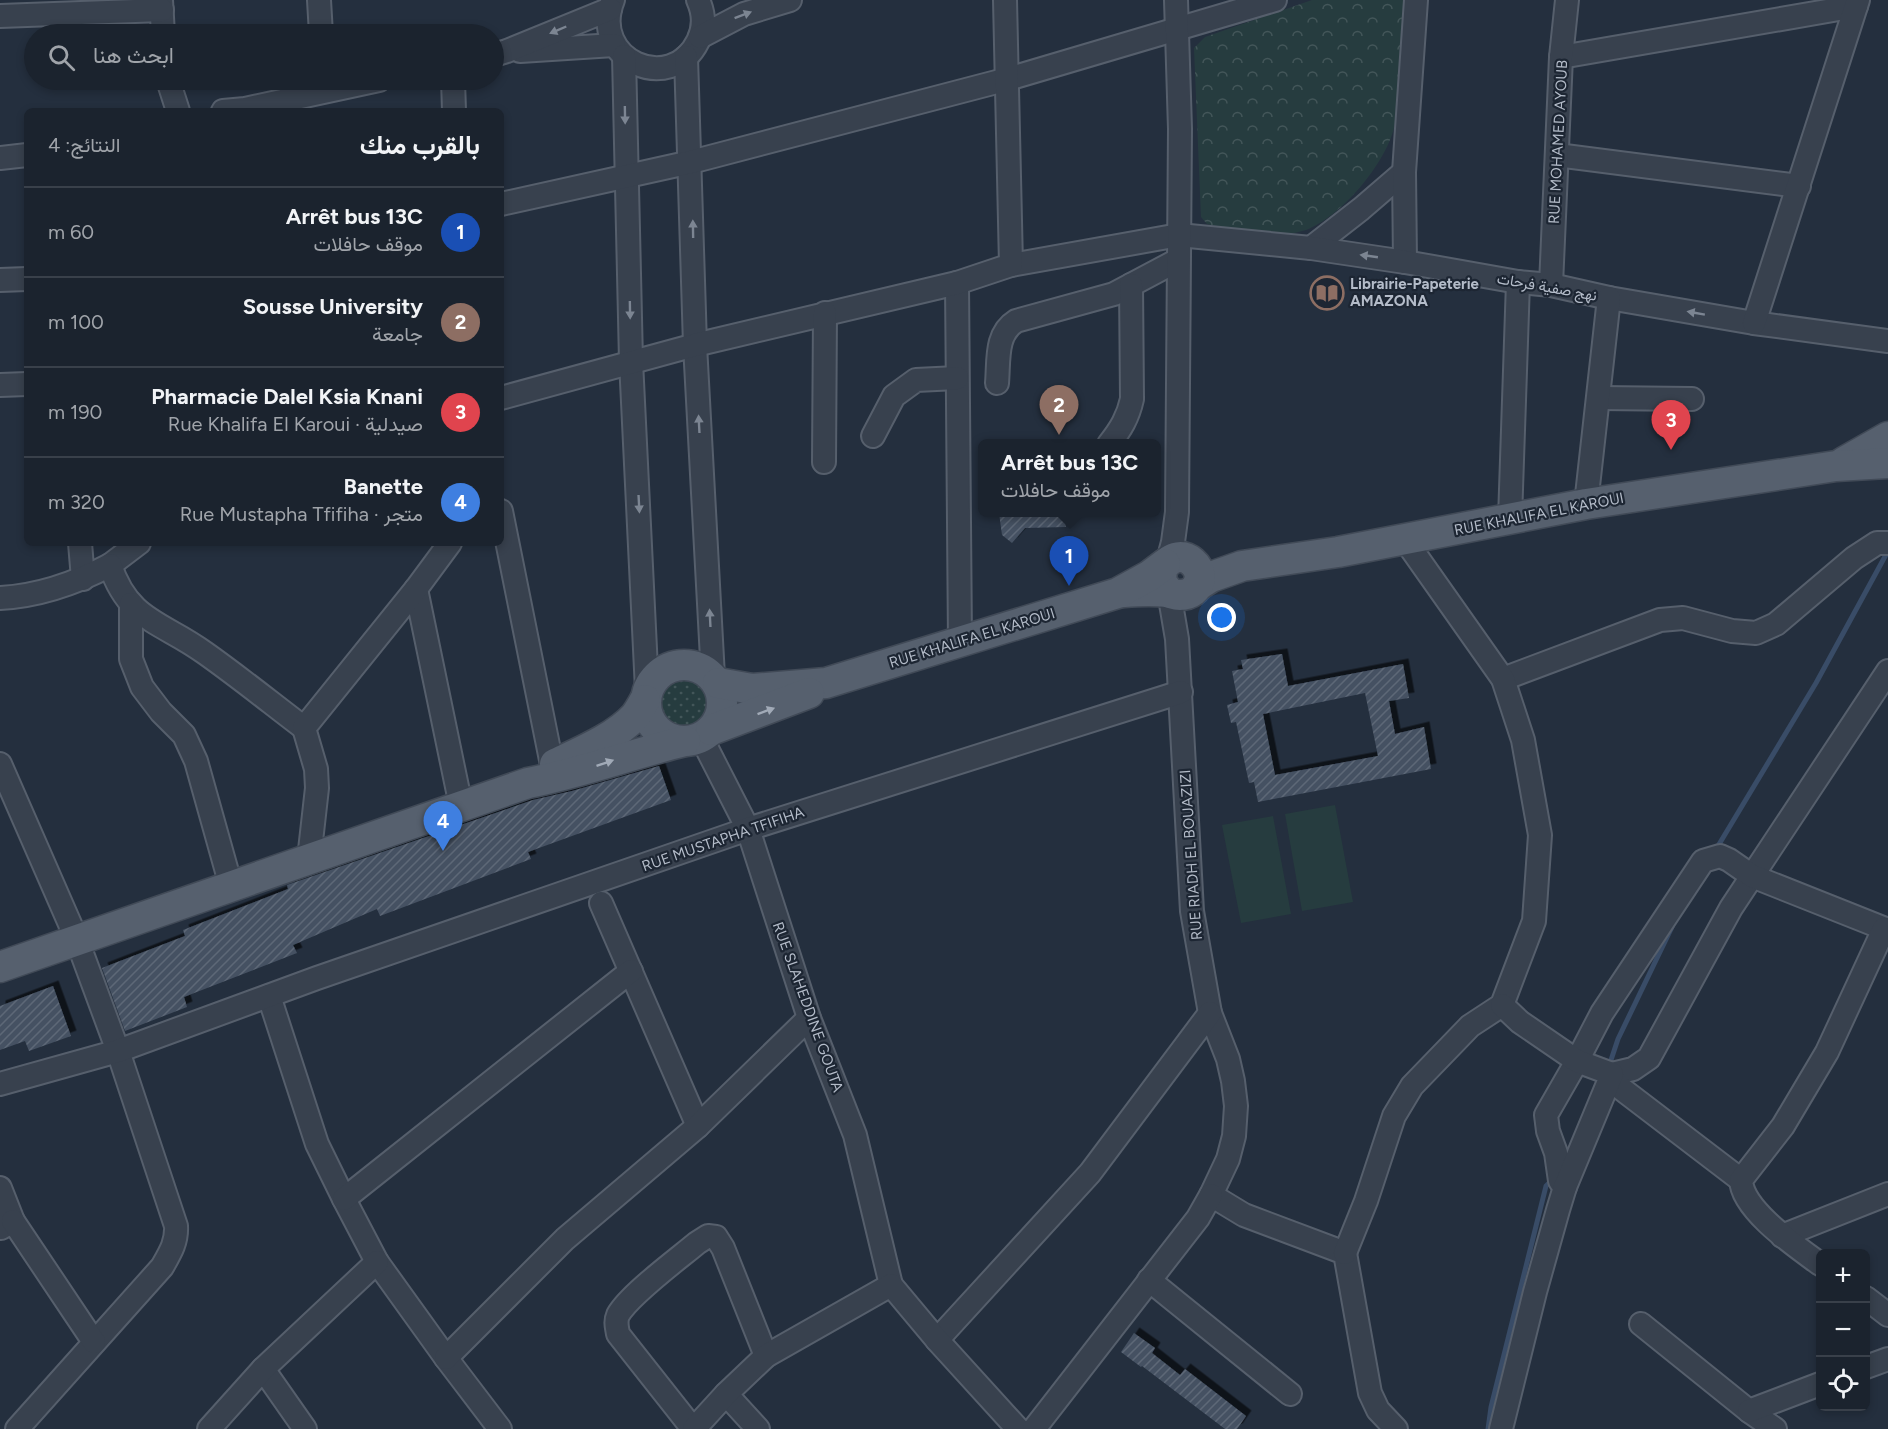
<!DOCTYPE html>
<html lang="ar">
<head>
<meta charset="utf-8">
<style>
	body { margin:0; font-family:Figtree,Vazirmatn,sans-serif; background:#282f3a; color:#f1f3f6; direction:rtl }
	.controls { position:absolute; right:18px; bottom:18px; display:grid; overflow:hidden; border-radius:9px; box-shadow:0 3px 9px #0003 }
	.controls button { width:54px; height:54px; display:grid; place-items:center; padding:0; border:0; border-bottom:2px solid #39404a; background:#1b232e; color:#f1f3f6; font:30px sans-serif }
	.you { position:absolute; left:1222px; top:618px; width:21px; height:21px; margin:-15px; border:4px solid #fff; border-radius:50%; background:#1a73e8; box-shadow:0 0 0 9px #1a73e833 }
	.badge { display:grid; place-items:center; width:39px; height:39px; border-radius:50%; background:#0b8043; color:#fff; font-size:20px; font-weight:700 }
	.pin { position:absolute; translate:-50% -50px; filter:drop-shadow(0 2px 3px #0008) }
	.pin::after { content:''; position:absolute; top:32px; width:21px; height:18px; background:inherit; clip-path:polygon(0 0,100% 0,50% 100%) }
	.popup { position:absolute; left:978px; top:439px; width:183px; height:78px; box-sizing:border-box; display:grid; place-content:center; border-radius:9px; background:#1b232e; filter:drop-shadow(0 2px 4px #0005); font-size:20px; white-space:nowrap; color:#a0a4aa }
	.popup b { font-size:22px; color:#f1f3f6 }
	.popup::after { content:''; position:absolute; left:50%; top:100%; margin-left:-12px; border:12px solid transparent; border-top-color:#1b232e }
	.list { margin:0; padding:0; list-style:none }
	h2 { display:flex; justify-content:space-between; align-items:center; height:78px; margin:0; padding:0 24px; font-size:26px }
	h2 small { font-size:20px; font-weight:400; color:#a0a4aa }
	.list li { display:grid; grid-template-columns:39px 1fr auto; gap:18px; align-items:center; box-sizing:border-box; height:90px; padding:0 24px; border-top:2px solid #39404a }
	.list b { display:block; font-size:22px; white-space:nowrap }
	.list p { margin:0; font-size:20px; white-space:nowrap; color:#a0a4aa }
	.list em { font-size:20px; font-style:normal; color:#a0a4aa }
	.icon { flex:none; width:33px; height:33px; fill:none; stroke:currentColor; stroke-width:2; stroke-linecap:round; stroke-linejoin:round }
	.map { position:relative; flex:none; width:1888px; height:1429px; overflow:hidden; direction:ltr }
	.search { position:absolute; background:#1b232e; box-shadow:0 3px 9px #0003; left:24px; top:24px; width:480px; height:66px; display:flex; align-items:center; gap:15px; box-sizing:border-box; padding:0 21px; border-radius:33px; color:#a0a4aa; font-size:22px }
	.panel { position:absolute; background:#1b232e; box-shadow:0 3px 9px #0003; left:24px; top:108px; width:480px; height:438px; border-radius:9px; direction:rtl }
	.map>svg:first-child { display:block }
	.grass { fill:url(#grass-dots) }
	.park { fill:url(#park-crowns) }
	.pitch { fill:#263c3f }
	.lines { fill:none; stroke-linecap:round; stroke-linejoin:round }
	.stream { stroke:#394c67; stroke-width:5 }
	.building { fill:url(#building-hatch); fill-rule:evenodd; filter:url(#shadow) }
	.minor-casing { stroke:#565f6c; stroke-width:26 }
	.major-casing { stroke:#414a57; stroke-width:33 }
	.minor { stroke:#38414e; stroke-width:22 }
	.major { stroke:#56606e; stroke-width:30 }
	.oneway { fill:#7c8592 }
	.oneway2 { fill:#a1aab7 }
	.labels { text-anchor:middle; stroke-width:4.5; stroke-linejoin:round; paint-order:stroke }
	.street-label { font-size:15px; fill:#b4bcc9; stroke:#1d2633 }
	.poi-label { font-size:15px; font-weight:bold; fill:#b4bcc9; stroke:#1d2633; text-anchor:start }
</style>
</head>
<body>
<div class="map">
<svg width="1888" height="1429" viewBox="0 0 1888 1429">
	<defs>
		<pattern id="grass-dots" width="8" height="8" patternUnits="userSpaceOnUse" patternTransform="scale(1.5)"><rect width="8" height="8" fill="#263c3f"/><path d="M2 2h.1M6 6h.1" fill="none" stroke="#435659" stroke-width="1.8" stroke-linecap="round"/></pattern>
		<pattern id="park-crowns" width="20" height="18" patternUnits="userSpaceOnUse" patternTransform="scale(1.5)"><rect width="20" height="18" fill="#263c3f"/><path d="M2 6a3 3 0 1 1 6 0M12 15a3 3 0 1 1 6 0" fill="none" stroke="#435659"/></pattern>
		<pattern id="building-hatch" width="6" height="6" patternUnits="userSpaceOnUse" patternTransform="scale(1.5)"><rect width="6" height="6" fill="#455162"/><path d="M-1 1l2-2M0 6l6-6M5 7l2-2" fill="none" stroke="#5d6877"/></pattern>
		<filter id="shadow"><feDropShadow dx="5.5" dy="-5.5" stdDeviation="0" flood-color="#0009"/></filter>
	</defs>
	<rect width="100%" height="100%" fill="#242f3e"/>
	<circle class="grass" cx="684" cy="703" r="23"/>
	<path class="park" d="M1312,0H1403L1405,5C1403,45 1404,89 1394,128C1385,164 1341,217 1306,230C1296,233 1280,236 1270,236C1253,237 1224,228 1207,224L1201,217L1194,48L1205,37Z"/>
	<g class="pitch">
		<path d="M1335,805L1353,902L1302,911L1285,814Z"/>
		<path d="M1273,816L1291,914L1241,923L1222,825Z"/>
	</g>
	<g class="lines">
		<g class="stream">
			<path d="M1715,851L1816,683L1888,551"/>
			<path d="M1609,1066L1618,1039L1672,927"/>
			<path d="M1488,1429L1491,1407L1546,1186L1552,1180"/>
		</g>
	</g>
	<g class="building">
		<path d="M999,513H1064L1066,527L1025,528L1012,543L1002,535Z"/>
		<path d="M1282,654L1288,686L1403,664L1409,698L1389,701L1395,734L1424,727L1431,769L1258,802L1254,782L1249,783L1236,722L1231,723L1227,705L1238,702L1232,671L1243,669L1241,660ZM1365,693L1378,756L1275,775L1263,714Z"/>
		<path d="M659,766L671,800L528,852L531,859L380,916L377,909L293,945L297,953L184,997L187,1007L125,1031L102,968L185,936L183,930L288,889L287,885L533,800L572,791Z"/>
		<path d="M53,986L71,1036L29,1051L25,1041L0,1050V1006Z"/>
		<path d="M1134,1333L1155,1348L1152,1353L1180,1375L1185,1369L1246,1416L1237,1429H1225L1142,1366L1141,1367L1121,1352Z"/>
	</g>
	<g class="lines">
		<defs>
			<g id="minor">
				<path d="M161,0L163,34"/>
				<path d="M319,0L321,34"/>
				<path d="M613,0C589,60 671,96 698,41C705,27 704,13 698,0"/>
				<path d="M0,16L162,10"/>
				<path d="M700,37L744,14L790,0"/>
				<path d="M520,51L614,45"/>
				<path d="M494,55L507,51L610,9"/>
				<path d="M624,56L631,361L647,690"/>
				<path d="M686,57L695,345L713,677"/>
				<path d="M1561,57L1856,6"/>
				<path d="M168,80L178,111"/>
				<path d="M453,80L454,111"/>
				<path d="M223,111L245,109L379,80"/>
				<path d="M1557,155L1799,186"/>
				<path d="M0,158L27,155"/>
				<path d="M501,204L691,162L1008,79L1275,0"/>
				<path d="M1311,248L1361,209L1404,172"/>
				<path d="M1405,262L1404,172L1416,0"/>
				<path d="M1011,265L1179,235L1311,248L1405,262L1518,282L1551,285L1609,298L1754,323L1888,341"/>
				<path d="M0,280L27,279"/>
				<path d="M957,283L960,642"/>
				<path d="M1551,285L1561,57L1567,0"/>
				<path d="M1754,323L1858,0"/>
				<path d="M997,383C999,361 995,334 1016,321L1114,294L1178,260"/>
				<path d="M0,385L27,384"/>
				<path d="M501,398L695,345L957,283L1011,265L1005,0"/>
				<path d="M1599,398L1692,399"/>
				<path d="M873,436L894,396L916,380L957,378"/>
				<path d="M1109,444C1121,429 1128,417 1132,399L1131,285"/>
				<path d="M824,462L825,313"/>
				<path d="M1586,504L1609,298"/>
				<path d="M501,511L552,765"/>
				<path d="M1510,519L1518,282"/>
				<path d="M80,543L83,579"/>
				<path d="M1168,561L1173,542L1177,512L1180,129L1176,0"/>
				<path d="M110,565L139,543"/>
				<path d="M416,589L461,806"/>
				<path d="M1169,592L1177,639L1192,911L1210,1013L1228,1059L1233,1081L1236,1106L1234,1136L1228,1159L1211,1195L1244,1215L1345,1253L1370,1393L1378,1410L1396,1429"/>
				<path d="M0,598C39,596 76,583 110,565C129,622 163,622 205,653C239,677 271,703 304,728"/>
				<path d="M131,604V659L142,687L161,712L184,735L196,761L231,886"/>
				<path d="M1503,679L1660,620L1683,618L1732,631L1756,633L1776,624L1854,558L1877,543H1888"/>
				<path d="M701,737L748,829L809,1018L855,1135L891,1285"/>
				<path d="M0,764L77,940L118,1051L176,1226C177,1242 170,1253 162,1267L17,1429"/>
				<path d="M309,859L317,788L316,769L304,728L416,589L450,543"/>
				<path d="M601,903L698,1126"/>
				<path d="M269,996L317,1144L344,1199L377,1262L446,1358L500,1429"/>
				<path d="M1612,1074L1633,1069L1649,1058L1731,908L1888,671"/>
				<path d="M1610,1080L1741,1180"/>
				<path d="M0,1084L118,1051L317,978L748,829L1181,692"/>
				<path d="M1565,1187L1560,1181L1556,1153L1548,1131L1546,1115L1577,1061L1602,1013L1703,861L1720,856L1729,860L1752,876L1888,930"/>
				<path d="M0,1188L13,1221L1,1228"/>
				<path d="M344,1199L631,971"/>
				<path d="M13,1221L94,1342"/>
				<path d="M1782,1236L1888,1194"/>
				<path d="M1345,1253L1366,1201L1394,1116L1412,1086L1470,1026L1502,1005L1534,921L1540,835L1523,740L1503,679L1405,540"/>
				<path d="M1820,1264C1797,1247 1742,1210 1741,1180L1783,1126L1827,1052L1884,929"/>
				<path d="M1149,1280L1290,1394"/>
				<path d="M1866,1298L1888,1315"/>
				<path d="M1641,1324L1749,1411L1775,1429"/>
				<path d="M937,1340L1090,1173L1210,1013"/>
				<path d="M446,1358L565,1239L698,1126L809,1018"/>
				<path d="M1866,1367L1888,1359"/>
				<path d="M263,1369L305,1429"/>
				<path d="M726,1394L758,1429"/>
				<path d="M1749,1411L1820,1384"/>
				<path d="M209,1429L263,1369L377,1262"/>
				<path d="M693,1429L618,1334C617,1327 615,1322 618,1315C629,1295 678,1259 697,1243L708,1236L716,1237L723,1248L766,1356"/>
				<path d="M694,1429L726,1394L766,1356L891,1285L937,1340L1018,1429"/>
				<path d="M1034,1429L1198,1218L1211,1195"/>
				<path d="M1501,1429L1535,1292L1558,1210L1565,1187L1612,1074L1577,1061L1520,1022L1502,1005"/>
			</g>
			<g id="major">
				<path d="M1844,462L1888,437"/>
				<path d="M1197,586L1211,577L1242,566L1338,552L1586,504L1836,466L1888,463"/>
				<path d="M1124,592C1138,591 1152,590 1166,592C1171,593 1175,595 1180,595C1184,595 1189,594 1193,591C1214,573 1181,539 1162,569L1161,582L1169,592"/>
				<circle cx="684" cy="703" r="38"/>
				<path d="M718,683L752,689L826,683L1118,593L1149,576L1165,564"/>
				<path d="M711,730L809,693"/>
				<path d="M555,764C580,752 616,737 635,716C639,711 642,705 645,700"/>
				<path d="M0,967L528,783C581,773 632,754 685,741"/>
			</g>
		</defs>
		<use href="#minor" class="minor-casing"/>
		<use href="#major" class="major-casing"/>
		<use href="#minor" class="minor"/>
		<use href="#major" class="major"/>
	</g>
	<defs><path id="oneway-solid" d="M-6-.8H1V-3.2L6.5 0L1 3.2V.8H-6Z" transform="scale(1.5)"/></defs>
	<g class="oneway">
		<use href="#oneway-solid" transform="translate(743 15) rotate(-21)"/>
		<use href="#oneway-solid" transform="translate(558 30) rotate(157)"/>
		<use href="#oneway-solid" transform="translate(625 115) rotate(89)"/>
		<use href="#oneway-solid" transform="translate(693 229) rotate(-91)"/>
		<use href="#oneway-solid" transform="translate(1369 256) rotate(-172)"/>
		<use href="#oneway-solid" transform="translate(630 310) rotate(89)"/>
		<use href="#oneway-solid" transform="translate(1696 313) rotate(-170)"/>
		<use href="#oneway-solid" transform="translate(699 424) rotate(-93)"/>
		<use href="#oneway-solid" transform="translate(639 504) rotate(87)"/>
		<use href="#oneway-solid" transform="translate(710 618) rotate(-93)"/>
	</g>
	<g class="oneway2">
		<use href="#oneway-solid" transform="translate(766 711) rotate(-20)"/>
		<use href="#oneway-solid" transform="translate(605 763) rotate(-19)"/>
	</g>
	<defs>
		<symbol id="library-ring" viewBox="-11 -11 22 22"><circle r="9.5" fill="#1d2633" stroke="#8d6e63" stroke-width="1.5"/><path d="M-6-4Q-3-5.5-.7-3.5V5Q-3 3-6 4ZM6-4Q3-5.5 .7-3.5V5Q3 3 6 4Z" fill="#8d6e63"/></symbol>
	</defs>
	<g fill-rule="evenodd">
		<use href="#library-ring" x="1308" y="274" width="38" height="38"/>
	</g>
	<g class="labels">
		<g class="street-label">
			<text transform="translate(1558 142) rotate(-87)" y="5">RUE MOHAMED AYOUB</text>
			<text transform="translate(1547 287) rotate(10)" y="5">نهج صفية فرحات</text>
			<text transform="translate(1539 514) rotate(-11)" y="5">RUE KHALIFA EL KAROUI</text>
			<text transform="translate(972 638) rotate(-17)" y="5">RUE KHALIFA EL KAROUI</text>
			<text transform="translate(723 839) rotate(-19)" y="5">RUE MUSTAPHA TFIFIHA</text>
			<text transform="translate(1191 855) rotate(-94)" y="5">RUE RIADH EL BOUAZIZI</text>
			<text transform="translate(808 1007) rotate(70)" y="5">RUE SLAHEDDINE GOUTA</text>
		</g>
		<g class="poi-label">
			<text x="1350" y="289">Librairie-Papeterie<tspan x="1350" dy="17">AMAZONA</tspan></text>
		</g>
	</g>
</svg>
<div class="controls">
<button>+</button>
<button>−</button>
<button><svg class="icon" aria-label="locate" viewBox="0 0 24 24"><circle cx="12" cy="12" r="6"/><path d="M12 2v4M12 18v4M2 12h4M18 12h4"/></svg></button>
</div>
<div class="you"></div>
<div class="pin badge" style="left:1069px;top:586px;background:#1a4fb4">1</div>
<div class="popup"><b>Arrêt bus 13C</b>موقف حافلات</div>
<div class="pin badge" style="left:1059px;top:435px;background:#8d6e63">2</div>
<div class="pin badge" style="left:1671px;top:450px;background:#e0444e">3</div>
<div class="pin badge" style="left:443px;top:851px;background:#3f7fe0">4</div>
<div class="search"><svg class="icon" aria-label="search" viewBox="0 0 24 24"><circle cx="10" cy="10" r="6"/><path d="M15 15l6 6"/></svg>ابحث هنا</div>
<section class="panel">
<h2>بالقرب منك<small>النتائج: 4</small></h2>
<ul class="list">
<li><span class="badge" style="background:#1a4fb4">1</span><div><b>Arrêt bus 13C</b><p>موقف حافلات</p></div><em>60 m</em></li>
<li><span class="badge" style="background:#8d6e63">2</span><div><b>Sousse University</b><p>جامعة</p></div><em>100 m</em></li>
<li><span class="badge" style="background:#e0444e">3</span><div><b>Pharmacie Dalel Ksia Knani</b><p>صيدلية · Rue Khalifa El Karoui</p></div><em>190 m</em></li>
<li><span class="badge" style="background:#3f7fe0">4</span><div><b>Banette</b><p>متجر · Rue Mustapha Tfifiha</p></div><em>320 m</em></li>
</ul>
</section>
</div>
</body>
</html>
